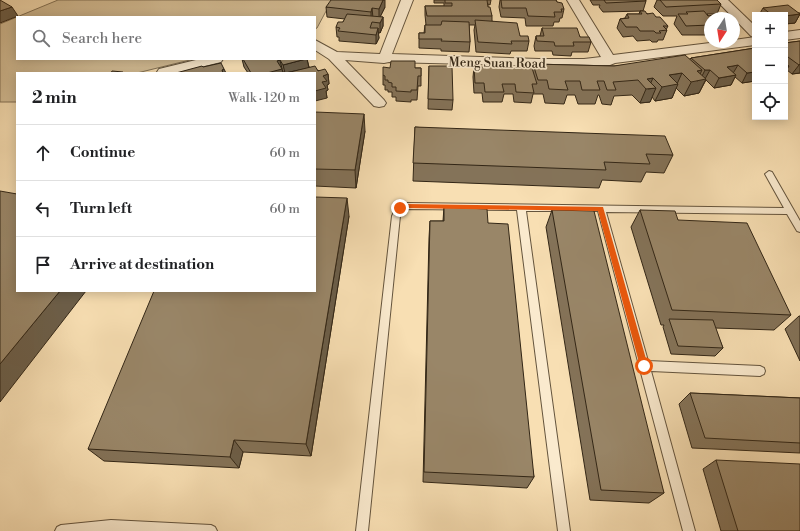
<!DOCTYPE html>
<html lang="en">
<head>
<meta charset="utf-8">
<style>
	body { margin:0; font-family:"Libre Bodoni",serif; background:#f6f6f6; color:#202124 }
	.controls { position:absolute; right:12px; top:12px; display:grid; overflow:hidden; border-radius:0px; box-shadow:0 2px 10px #0003 }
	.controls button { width:36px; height:36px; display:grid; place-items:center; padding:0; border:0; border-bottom:1px solid #e0e0e0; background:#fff; color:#202124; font:20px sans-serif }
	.compass { position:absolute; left:704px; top:12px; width:36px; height:36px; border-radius:50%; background:#fff; box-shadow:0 2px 10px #0003; rotate:192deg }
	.stop { position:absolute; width:12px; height:12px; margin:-9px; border:3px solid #ea580c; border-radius:50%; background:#fff }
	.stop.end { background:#ea580c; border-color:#fff; box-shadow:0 1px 4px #0008 }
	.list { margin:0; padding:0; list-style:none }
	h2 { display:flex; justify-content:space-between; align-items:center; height:52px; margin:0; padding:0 16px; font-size:17px }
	h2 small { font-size:13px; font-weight:400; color:#757577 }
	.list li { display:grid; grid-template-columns:26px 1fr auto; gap:12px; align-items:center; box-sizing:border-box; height:56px; padding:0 16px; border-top:1px solid #e0e0e0 }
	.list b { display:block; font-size:15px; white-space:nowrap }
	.list em { font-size:13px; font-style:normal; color:#757577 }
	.icon { flex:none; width:22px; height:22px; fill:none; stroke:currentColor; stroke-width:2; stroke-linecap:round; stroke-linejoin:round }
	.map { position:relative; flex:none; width:800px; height:531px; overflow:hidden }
	.search { position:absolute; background:#fff; box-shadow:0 2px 10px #0003; left:16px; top:16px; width:300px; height:44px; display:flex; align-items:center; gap:10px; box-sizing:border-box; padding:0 14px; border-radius:0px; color:#757577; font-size:15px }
	.panel { position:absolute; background:#fff; box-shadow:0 2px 10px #0003; left:16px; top:72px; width:300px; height:220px; border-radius:0px }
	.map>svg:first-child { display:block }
	.green { fill:#d6c098; stroke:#847357 }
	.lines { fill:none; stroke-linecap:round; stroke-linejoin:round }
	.service-casing { stroke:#64543d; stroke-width:2 }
	.minor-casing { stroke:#64543d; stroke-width:2 }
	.service { fill:#faeace; fill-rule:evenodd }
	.minor { fill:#faeace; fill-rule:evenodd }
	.wall { fill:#847359; stroke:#322616 }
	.shaded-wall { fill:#6b5e49; stroke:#322616 }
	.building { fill:#998668; stroke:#322616 }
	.route { fill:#ea580c }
	.labels { text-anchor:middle; stroke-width:3.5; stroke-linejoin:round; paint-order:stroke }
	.far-street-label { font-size:13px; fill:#322616; stroke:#faeace }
</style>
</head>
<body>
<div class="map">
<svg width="800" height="531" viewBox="0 0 800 531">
	<rect width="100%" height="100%" fill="#f8dfb3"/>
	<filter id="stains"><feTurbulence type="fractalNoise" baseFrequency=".005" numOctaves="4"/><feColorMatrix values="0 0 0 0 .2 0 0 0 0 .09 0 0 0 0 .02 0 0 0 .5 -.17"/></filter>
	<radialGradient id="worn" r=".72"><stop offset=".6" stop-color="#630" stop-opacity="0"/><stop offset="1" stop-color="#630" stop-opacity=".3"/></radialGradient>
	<path class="green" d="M58,0H332L317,28L315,29V17H17V59H194L137,73H17V102H0V24Z"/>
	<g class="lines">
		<defs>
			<g id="service">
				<path d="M769,171L772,172L800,221V232L797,231L787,214L606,212L648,361L760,366L764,368L765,371L764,374L760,376L651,371L695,531H683L598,211H526L570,531H558L517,210L407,209L403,210L400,216L368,531H356L392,216L397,206L407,203L784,208L765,174Z"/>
				<path d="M111,520L211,525L215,527L217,531H55L57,527L61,525Z"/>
			</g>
			<g id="minor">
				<path d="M401,0H413L392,54L539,59H584L601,57L567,0H579L613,55L718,42H734V40L755,37V45L615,63L610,65L584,67L389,62L384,63L345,60L384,100L386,103L384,106L379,107L374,106L329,59L315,50V40L337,52L380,54Z"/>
				<path d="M716,0H728L755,26V37L751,36Z"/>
				<path d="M800,30V38L785,40V32Z"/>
				<path d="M200,59H223L221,62L176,73L157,72L159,69Z"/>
			</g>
		</defs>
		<use href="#service" class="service-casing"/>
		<use href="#minor" class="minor-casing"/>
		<use href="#service" class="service"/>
		<use href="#minor" class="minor"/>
	</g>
	<g class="wall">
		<path d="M434,0H491L490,5L488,4V7L492,16V21L520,36L529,41L527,51H511L510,54L476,52L474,30L475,25H469L470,42L469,52L441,51V49L419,48V33H424L425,25H426L425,15V6H444V3H434Z"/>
		<path d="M500,0H556L557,2L564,9L562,18H560L559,22H554L553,26H526L525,18L501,17L499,7Z"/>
		<path d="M590,0H646V1L643,11L603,12L599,7L600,5H593Z"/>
		<path d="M657,0H717L721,4L717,14H707L710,18V33L709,35H682L674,24L677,16H663L654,7Z"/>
		<path d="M326,7H385L380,17H383V26L380,33H378L379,38L376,44L339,41V37H337L336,27L343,22L345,19L327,17Z"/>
		<path d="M763,8L800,13V14L795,23L785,24V15H759Z"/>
		<path d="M640,11L656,17L668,26L666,30H667L663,40H658L657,42H652L650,40L637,41L633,36L623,37L617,28L620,19L625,18L627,14H639Z"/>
		<path d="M542,28L580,37L591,42L588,52H572L571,56L553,55L552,51H535L534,46L536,36H540Z"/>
		<path d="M800,41V73L792,74L787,70L785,73V43Z"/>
		<path d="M755,48V81L742,83L735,77L731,85L714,88L706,80L699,93L684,96L676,88L672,98L655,101L652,97L650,102L640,103L632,95L614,96L611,105L602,104L599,95H598L595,104H578L575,95H567L564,104L545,103L543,94H533L531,103L514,102L513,94H504L502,102H483L482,93H474L473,77L474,67L532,68L533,64L614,66L690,59L691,58Z"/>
		<path d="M242,59H307L309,67L328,74L329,84L327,85L328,90L326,91L327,98L315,73H284L282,70L283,73H248L244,67Z"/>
		<path d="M429,66L453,100L452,110L428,109Z"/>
		<path d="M415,68H421V86H418L417,100H411V102L396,101V97H392V92H388V90H385V85H383V75Z"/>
		<path d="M315,112L365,131L356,188L315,186Z"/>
		<path d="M415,127L673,155L664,173L646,172L641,182L602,180L599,188L413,181Z"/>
		<path d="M444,207L488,223L534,477L527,488L423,482L429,238L430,221H443Z"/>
		<path d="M552,210L664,493L649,503L590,500L546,227Z"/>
		<path d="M640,210L678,220L791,315L774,330L715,328L723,348L715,356L671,354L663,327L664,325H661L631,227Z"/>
		<path d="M349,216L311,456L243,452L239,468L104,461L88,449Z"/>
		<path d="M799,316H800V361L785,329Z"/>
		<path d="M690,393L800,398V453L692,448L679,404Z"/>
		<path d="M716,460L800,531H721L703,469Z"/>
	</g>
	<g class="shaded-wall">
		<path d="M383,0H385V7L379,19V9Z"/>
		<path d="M12,7L18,16L0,23V11Z"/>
		<path d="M372,8L373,18L371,21V12Z"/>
		<path d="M800,14L795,23L785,24V16Z"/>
		<path d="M383,17V26L380,33V23Z"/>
		<path d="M378,28L379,38L376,44V35Z"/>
		<path d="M785,57H788L785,62Z"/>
		<path d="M306,59H307L309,68L285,73L283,65Z"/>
		<path d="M280,60L283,73H267L277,61Z"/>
		<path d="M800,64V73L792,74L799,65Z"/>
		<path d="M738,65L732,75L727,67Z"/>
		<path d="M789,66L785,73V67Z"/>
		<path d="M224,69L226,73H223L222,70Z"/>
		<path d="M702,70L697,81L700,80L705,70H710L705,79H706L699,93L684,96L697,71Z"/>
		<path d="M755,72V81L742,83L747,73Z"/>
		<path d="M682,73L677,84H678L672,98L655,101L662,87L669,75Z"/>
		<path d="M328,74L329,84L327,85L328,90L326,91L327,98L315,101V91L322,82L323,76Z"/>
		<path d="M736,75L731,85L714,88L719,78Z"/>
		<path d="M653,78L648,89L656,88L650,102L640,103L646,89L647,79Z"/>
		<path d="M364,114L365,131L356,188L355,170Z"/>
		<path d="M347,198L349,216L311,456L306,444Z"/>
		<path d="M60,291H86L0,402V364Z"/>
		<path d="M234,440L243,452L239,468L230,457Z"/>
	</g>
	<g class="building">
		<path d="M0,0L12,7L0,11Z"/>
		<path d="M331,0H383L379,9L372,8L371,12L326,7Z"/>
		<path d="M445,0H487L488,7H490L492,16H427L425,6H452V3H445Z"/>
		<path d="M501,0H556L557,2L562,3L564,9H561L562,12H554L555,17L528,16L526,8H502Z"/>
		<path d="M604,0H645L646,1L606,3Z"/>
		<path d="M660,0H717L721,4L666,7Z"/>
		<path d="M788,5L800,14L785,16V15H772L763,8Z"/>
		<path d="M640,11H645L647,14L653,13L656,17H660L668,26H663L667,30L659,31L661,33H656L654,31H640L637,27H626L620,19L629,18L627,14H642Z"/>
		<path d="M704,11L708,16L713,15L715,18H710V25L686,26L678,14H688L686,12Z"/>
		<path d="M347,14L383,17L380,23L372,22L370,28H378L376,35L338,31L340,28L336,27L338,22H343Z"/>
		<path d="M475,20L517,23L520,36H528L529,41H511L512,44L478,42Z"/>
		<path d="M442,21L469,22L470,42L441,41L442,39H419V33H425V25H441Z"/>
		<path d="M542,28H577L580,37H589L591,42H573L574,46H555L554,42L537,41L536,36H544Z"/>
		<path d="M800,41V64L799,65L788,57H785V43Z"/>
		<path d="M755,48V62L752,63L755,65V72L747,73L738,65L733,66L727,67L736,75L719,78L710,70H705L691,58Z"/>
		<path d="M685,55L702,70L697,71L706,79L691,82L682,73L669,75L678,84L662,87L653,78L647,79L656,88L646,89L638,80L613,82L616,90H607L604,81H597L600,90H582L580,81H565L568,90L549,89L547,80H538L533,64L614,66Z"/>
		<path d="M243,59H306L283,65L280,60L277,61L282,69L267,73H251Z"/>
		<path d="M391,61H415V68H421V76H418L417,90H411V92L396,91V87H392V83L388,82V80H385V76L383,75V67L390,68Z"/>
		<path d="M221,63L224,69L222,70L223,73H176L202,66L203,67Z"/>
		<path d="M785,63L789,66L785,67Z"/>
		<path d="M315,66L318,71L325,69L328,74L323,76L327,81L322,82L326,88L315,91V73H286Z"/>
		<path d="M429,66H452L453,100L428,99Z"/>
		<path d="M474,67L532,68L537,84H532L534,93L516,92L515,84H502L504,92H485L484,83H475Z"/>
		<path d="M112,71L123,72L122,73H111Z"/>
		<path d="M315,112L364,114L355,170L315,169Z"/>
		<path d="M415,127L665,136L673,155L646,154L650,164L604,162L606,170L413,163Z"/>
		<path d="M0,191L17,194V291H60L0,364Z"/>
		<path d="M315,197L347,198L306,444L234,440L230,457L88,449L154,291H315Z"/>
		<path d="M444,207L487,209L488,223L508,224L534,477L424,472L430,221H444Z"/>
		<path d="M552,210L594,211L664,493L601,490Z"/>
		<path d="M640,210L675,211L678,220L747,223L791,315L672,310Z"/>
		<path d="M669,319L713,320L723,348L678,346Z"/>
		<path d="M690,393L800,398V443L705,438Z"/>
		<path d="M716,460L800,464V531H738Z"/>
	</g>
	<path class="route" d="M406,204L603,207L648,366L647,368L644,369L640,366L598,211L406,208L400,210L397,208Z"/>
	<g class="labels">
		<g class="far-street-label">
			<text transform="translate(497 62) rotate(1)" y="5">Meng Suan Road</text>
		</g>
	</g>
	<rect width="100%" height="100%" filter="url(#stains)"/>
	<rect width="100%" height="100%" fill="url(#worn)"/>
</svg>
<div class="controls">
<button>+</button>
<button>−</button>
<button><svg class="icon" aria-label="locate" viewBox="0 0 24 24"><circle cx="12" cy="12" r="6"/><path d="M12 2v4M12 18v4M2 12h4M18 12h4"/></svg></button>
</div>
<svg class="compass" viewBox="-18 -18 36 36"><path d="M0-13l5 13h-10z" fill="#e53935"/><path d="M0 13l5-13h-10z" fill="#757577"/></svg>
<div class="stop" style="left:644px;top:366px"></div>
<div class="stop end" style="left:400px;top:208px"></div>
<div class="search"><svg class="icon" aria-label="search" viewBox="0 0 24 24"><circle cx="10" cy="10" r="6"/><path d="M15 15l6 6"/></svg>Search here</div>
<section class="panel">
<h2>2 min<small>Walk · 120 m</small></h2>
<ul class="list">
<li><svg class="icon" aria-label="ahead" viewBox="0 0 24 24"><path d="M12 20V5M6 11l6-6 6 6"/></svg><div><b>Continue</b></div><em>60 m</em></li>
<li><svg class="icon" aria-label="left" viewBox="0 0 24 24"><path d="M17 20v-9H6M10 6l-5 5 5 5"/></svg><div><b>Turn left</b></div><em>60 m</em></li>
<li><svg class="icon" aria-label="arrive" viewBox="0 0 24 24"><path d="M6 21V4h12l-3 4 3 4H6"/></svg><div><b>Arrive at destination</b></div></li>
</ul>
</section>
</div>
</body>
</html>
